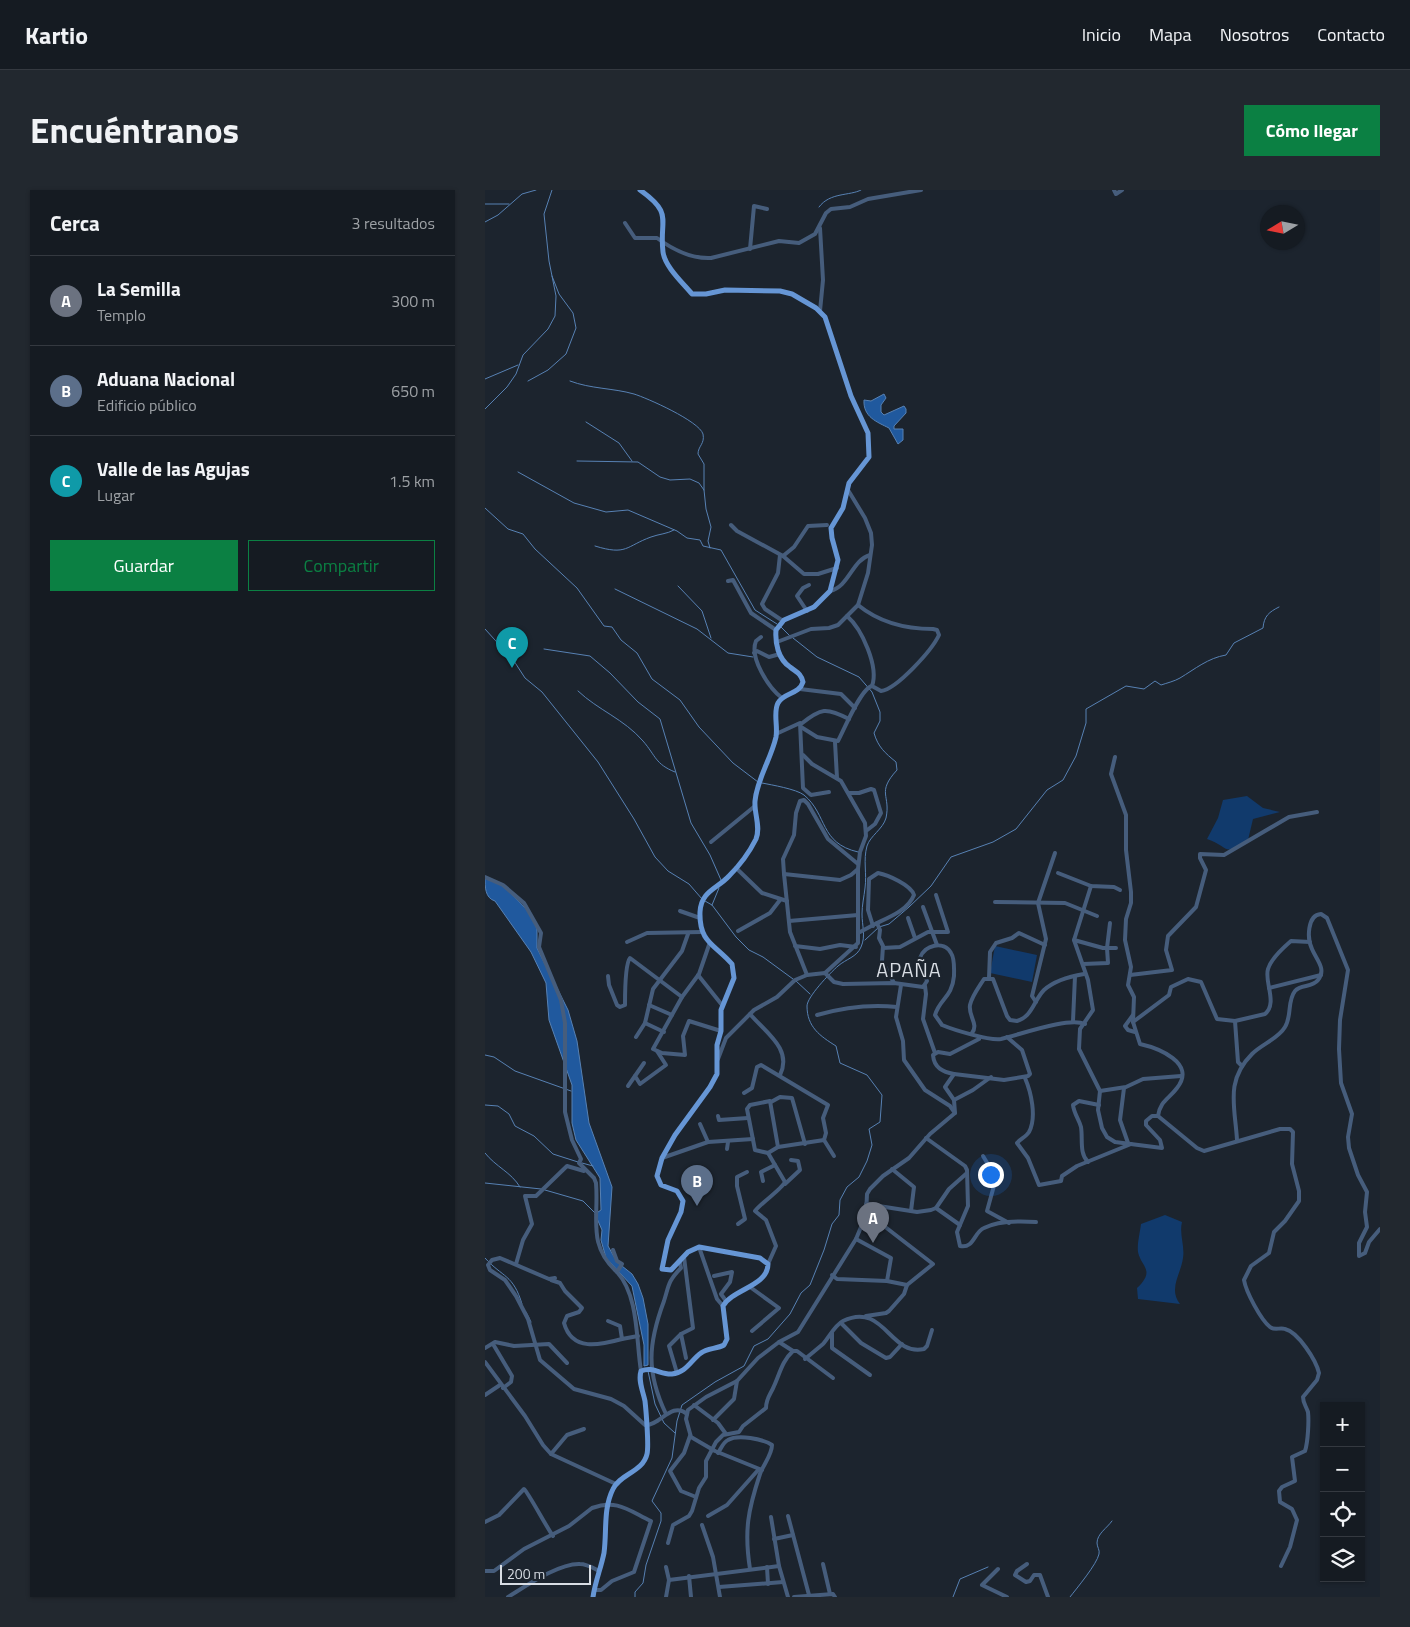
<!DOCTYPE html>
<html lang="es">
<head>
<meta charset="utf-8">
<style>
	body { margin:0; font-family:"Titillium Web",sans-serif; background:#22282f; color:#f1f3f6 }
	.controls { position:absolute; right:15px; bottom:15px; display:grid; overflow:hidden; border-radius:0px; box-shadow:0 1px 4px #0004 }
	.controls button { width:45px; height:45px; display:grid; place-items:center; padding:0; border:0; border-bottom:1px solid #343940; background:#151b22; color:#f1f3f6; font:25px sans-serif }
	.compass { position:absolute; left:775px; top:15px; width:45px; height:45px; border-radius:50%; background:#151b22; box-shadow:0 1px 4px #0004; rotate:260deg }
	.scale { position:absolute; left:15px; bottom:12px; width:91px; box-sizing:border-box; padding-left:5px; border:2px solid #d8dde4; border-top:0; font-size:14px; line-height:18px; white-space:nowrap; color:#d8dde4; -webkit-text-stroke:4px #1c242e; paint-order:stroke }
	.you { position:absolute; left:505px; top:984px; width:18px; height:18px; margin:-12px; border:4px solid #fff; border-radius:50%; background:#1a73e8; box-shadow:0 0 0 8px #1a73e833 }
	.badge { display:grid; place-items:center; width:32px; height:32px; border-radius:50%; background:#0b8043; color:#fff; font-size:16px; font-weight:700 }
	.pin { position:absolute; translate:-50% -41px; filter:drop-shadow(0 1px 2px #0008) }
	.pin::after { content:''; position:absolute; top:26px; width:18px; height:15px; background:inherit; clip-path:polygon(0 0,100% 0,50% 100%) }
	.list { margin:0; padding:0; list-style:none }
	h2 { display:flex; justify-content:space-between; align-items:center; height:65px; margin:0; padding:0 20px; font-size:21px }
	h2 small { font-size:16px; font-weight:400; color:#9da1a5 }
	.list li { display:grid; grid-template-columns:32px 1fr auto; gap:15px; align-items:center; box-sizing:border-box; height:90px; padding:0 20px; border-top:1px solid #343940 }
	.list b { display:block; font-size:19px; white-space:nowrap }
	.list p { margin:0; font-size:16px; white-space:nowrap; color:#9da1a5 }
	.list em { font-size:16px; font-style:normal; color:#9da1a5 }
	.actions { display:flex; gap:10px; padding:15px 20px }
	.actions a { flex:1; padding:11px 0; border:1px solid #0b8043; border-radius:0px; text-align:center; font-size:18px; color:#0b8043 }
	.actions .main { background:#0b8043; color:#fff }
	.icon { flex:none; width:28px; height:28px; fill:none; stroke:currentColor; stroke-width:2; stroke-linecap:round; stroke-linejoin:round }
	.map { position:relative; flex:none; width:895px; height:1407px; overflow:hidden; border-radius:0px }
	header { display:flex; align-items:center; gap:30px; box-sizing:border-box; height:70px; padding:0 25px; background:#151b22; border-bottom:1px solid #343940 }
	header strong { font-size:24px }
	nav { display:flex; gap:28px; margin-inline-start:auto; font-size:18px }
	.intro { display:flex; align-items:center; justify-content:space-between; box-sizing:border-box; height:120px; padding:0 30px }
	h1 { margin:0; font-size:35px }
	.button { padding:12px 22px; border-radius:0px; background:#0b8043; color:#fff; font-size:18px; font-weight:700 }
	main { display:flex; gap:30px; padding:0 30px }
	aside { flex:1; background:#151b22; border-radius:0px; box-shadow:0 1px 4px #0004 }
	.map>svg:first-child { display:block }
	.green { fill:#113a6c }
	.water { fill:#20599e; stroke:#5781b3 }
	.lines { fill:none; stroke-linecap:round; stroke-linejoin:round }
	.stream { stroke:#5781b3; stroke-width:1 }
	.minor { stroke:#465d7c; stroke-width:4 }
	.major { stroke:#6696d5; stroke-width:5 }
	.labels { text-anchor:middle; stroke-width:5; stroke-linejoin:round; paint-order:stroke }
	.quarter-label { font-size:20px; letter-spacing:1px; fill:#d8dde4; stroke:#1c242e }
</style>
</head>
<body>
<header>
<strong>Kartio</strong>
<nav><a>Inicio</a><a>Mapa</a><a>Nosotros</a><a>Contacto</a></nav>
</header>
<div class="intro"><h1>Encuéntranos</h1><a class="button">Cómo llegar</a></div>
<main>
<aside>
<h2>Cerca<small>3 resultados</small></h2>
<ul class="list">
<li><span class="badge" style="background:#6b7280">A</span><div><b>La Semilla</b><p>Templo</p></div><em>300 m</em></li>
<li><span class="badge" style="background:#5c6f8a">B</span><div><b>Aduana Nacional</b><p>Edificio público</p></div><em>650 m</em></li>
<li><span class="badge" style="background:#0f9aa8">C</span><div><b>Valle de las Agujas</b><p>Lugar</p></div><em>1.5 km</em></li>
</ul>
<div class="actions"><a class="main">Guardar</a><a>Compartir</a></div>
</aside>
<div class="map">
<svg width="895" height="1407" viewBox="0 0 895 1407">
	<rect width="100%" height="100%" fill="#1c242e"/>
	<g class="green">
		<path d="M762,606L778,618L795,622L768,629L763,650C738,668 744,656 722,649L733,628L738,610Z"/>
		<path d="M510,756L552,765L547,792L505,783Z"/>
		<path d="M680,1025L697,1032C694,1044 700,1056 698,1068C696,1084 683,1099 695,1114L653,1109L652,1098C671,1080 656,1077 653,1062C652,1054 655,1042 656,1034Z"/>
	</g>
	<g class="water">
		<path d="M399,204L401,208L396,215V222L399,225L419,216L421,219V223L409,236V239H418V250L413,254L404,238C392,232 378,227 379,210L386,211Z"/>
		<path d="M0,687L18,695L46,724L52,739V758L83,820L92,851L104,933L127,997L123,1056L132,1072L147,1084L153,1094L158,1108L163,1134V1175L159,1176V1155L147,1096L121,1068L116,1050L117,1040L110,1024L116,1020L115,988L91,950L87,933V895L64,830L61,793L46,762L10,711C0,708 0,697 0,687Z"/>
	</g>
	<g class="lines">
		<g class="stream">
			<path d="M0,14H24"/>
			<path d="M334,17C345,2 365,6 376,0"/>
			<path d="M0,32L13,25L37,4L51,0"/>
			<path d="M0,189L33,175"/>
			<path d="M43,191L63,180L81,164L91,138L88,123L74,104L67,86"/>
			<path d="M85,191C106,199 128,198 149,204C162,208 214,231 218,244C220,254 213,256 213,264L219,274V300"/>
			<path d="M0,219L22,197L31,184L38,165L63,139L70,126L71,106L64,71L59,24L67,0"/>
			<path d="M101,232L134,253L147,271"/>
			<path d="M92,271L153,272L175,287L185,290L205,289L214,293L219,300L221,319L226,337L223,351L225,358"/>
			<path d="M33,282L89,313L121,322L143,320L192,341L202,348L215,350L218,356L236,360L270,420L292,434"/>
			<path d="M0,318L23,339L38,344L50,359L92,398L119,436L127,437L136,450L152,463L167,489L195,510L214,537L248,573L273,592"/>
			<path d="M110,356C142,366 141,356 166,347C174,344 182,344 189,340"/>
			<path d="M193,396L217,421L226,448"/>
			<path d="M130,399L212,439L243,463L268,467"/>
			<path d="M295,436L305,446"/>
			<path d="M0,439L29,471L40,488L57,502L113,572L149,629L170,667L183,681L204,694L217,709"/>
			<path d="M59,459L105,466L125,483L153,512L175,529L206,633L225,665L236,690"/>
			<path d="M93,501C113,520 139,529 158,551C171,566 170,574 190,582"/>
			<path d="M277,593C287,595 311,599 319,605C343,625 334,653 373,662"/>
			<path d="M220,711L227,715L251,747L264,760L278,767L308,789"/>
			<path d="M227,715L234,698"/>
			<path d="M380,750L394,737L404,734L424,717L446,696L466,667L508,652L531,639L562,600L578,590L591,566L601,533V519L641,496L659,499L670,491L676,495C682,493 690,491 695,488C710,479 723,468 741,465L749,453L778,438C779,426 784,422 794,417"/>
			<path d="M311,791L325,804"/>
			<path d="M0,865L9,867L30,881L86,901"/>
			<path d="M0,915L13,916L24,924L30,936L49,946L68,964L93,972"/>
			<path d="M0,963C11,977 26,982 35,997"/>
			<path d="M97,973L108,976"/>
			<path d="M0,993L56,999"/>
			<path d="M60,1000L98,1011L111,1024"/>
			<path d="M0,1068C18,1088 28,1084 37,1114"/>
			<path d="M41,1122L46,1132"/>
			<path d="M163,1181L170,1214L179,1233L190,1243"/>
			<path d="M150,1407V1402L158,1393L161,1375L176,1331V1323L167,1311L187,1268L192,1231L197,1215L230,1192L259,1176L269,1156L283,1149L305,1124L316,1103L325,1095L339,1060L347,1034L354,1025L355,1010L362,997L374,987L382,971L387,955L384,939L395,932L397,905L382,885L355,873L351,856C335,846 322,837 322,816C322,807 345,783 353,776C361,769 372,767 376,757C381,746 377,736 377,724C377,715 379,707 380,698C382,684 378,670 382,656C385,646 398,639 401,628C406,605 391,603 412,580L411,572C400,563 393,557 389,543L395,531V522L387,502L374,487L332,467L308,448"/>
			<path d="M468,1407L475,1389L503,1377"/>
			<path d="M585,1407C592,1398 612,1374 614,1364C615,1360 612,1357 612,1353C612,1344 622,1338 627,1331"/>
		</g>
		<g class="minor">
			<path d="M629,0L631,4L637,0"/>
			<path d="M140,33L150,48H172C187,59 206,69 226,68L294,51L314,53L330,44L341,23L346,19L365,17L383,9L436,0"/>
			<path d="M335,38L338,90L335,121"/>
			<path d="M265,59L269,16L282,19"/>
			<path d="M246,335L252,341L298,366L319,384H333L352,378"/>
			<path d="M295,365L293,383L277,414L280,419L298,431"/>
			<path d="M298,366L309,357L323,336L342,335"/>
			<path d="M243,391L248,390L266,423L291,440"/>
			<path d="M345,401C364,397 367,370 385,365"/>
			<path d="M322,421L312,406L318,398L324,395"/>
			<path d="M362,426C377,439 394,477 387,496L396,501C412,499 447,460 454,445L452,440L448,439C421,439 395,433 373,415"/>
			<path d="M276,447L271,451C264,468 284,498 297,508"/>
			<path d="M292,452L326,439L344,438L353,435L373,415L383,383L387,355L386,343L380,328L363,300"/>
			<path d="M269,463L272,461L284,467L295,464"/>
			<path d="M315,499L356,504L370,518"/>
			<path d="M316,534C336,518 341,517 364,529"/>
			<path d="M316,537L332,547L353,551C359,540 376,498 387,496"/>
			<path d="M291,544L315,533L318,598L326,605L344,602"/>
			<path d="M350,552L352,588"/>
			<path d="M318,565L327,574L356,591L380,633L381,646L375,662L373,679V753L340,783"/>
			<path d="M630,567L626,584L641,625V660L646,702V713L641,729L640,750L646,777L643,795L649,807L648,832L655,854C673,858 712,873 692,898C684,909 675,911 673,926"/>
			<path d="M364,603H374L386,599L389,600L396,623L390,634L381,641"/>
			<path d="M226,652L270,616"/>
			<path d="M251,678L277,703L302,711"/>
			<path d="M573,683L606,696L629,697L635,700"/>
			<path d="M299,684L355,690L366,685L373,679"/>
			<path d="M0,687L18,695L39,713L56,743L54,757L76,810L80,833V922L87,950L96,969L94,973L109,988L111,993C114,1028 102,1055 132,1082"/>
			<path d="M606,696L589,750L603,790L608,820L595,839L594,859L615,901L613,920L617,938L622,947L630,952L677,958L675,950L661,935V931L667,926H673L712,958L719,961L795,939H805L808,942L807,974L814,1001V1011L800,1031L789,1042L784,1063L766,1076L759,1090C761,1102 776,1130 785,1137C790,1141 795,1137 800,1139C813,1142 831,1170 834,1183L832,1190L818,1207C818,1213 821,1216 823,1222C824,1231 823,1252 820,1261L807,1267L810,1291L797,1297L794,1301L795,1312L807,1319L812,1330L805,1357L796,1376"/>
			<path d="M510,712L580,713L612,726"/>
			<path d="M438,717L452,755"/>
			<path d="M195,721L215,728"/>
			<path d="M423,728L430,748"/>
			<path d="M304,731L373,725"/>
			<path d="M388,736L383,720L384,689L393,683C403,685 426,695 429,705C423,720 405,727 392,733"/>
			<path d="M253,741L285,723L295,710"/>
			<path d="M375,742L392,733L395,740L394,748L398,756L397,771L409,793"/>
			<path d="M589,750L618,758H631"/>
			<path d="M142,752L162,743L217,742"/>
			<path d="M224,755L214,784L197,807L168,859L177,863L200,865L198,846L204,831L236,841"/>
			<path d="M310,756L335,759L355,755L371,757"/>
			<path d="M398,758L415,757L443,742H463L451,705"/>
			<path d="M598,774L623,773L622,758L625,733"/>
			<path d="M213,785L237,815"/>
			<path d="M322,785L305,742L299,684L298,669L309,645L311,623L315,611L319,610L323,614L343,649L373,674"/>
			<path d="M645,785L687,780L681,760L683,746L711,717L721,680L715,668V664L739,665L804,627L832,622"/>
			<path d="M123,786L124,795L132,815L135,817L140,815C140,805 140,774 145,768L197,807"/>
			<path d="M504,788L505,762L511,753L527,748L534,743L560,755"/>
			<path d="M416,795L411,827L418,851L419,870L440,900L465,916L470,923"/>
			<path d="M440,796L441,804L438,829L450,863"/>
			<path d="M784,798L836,785"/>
			<path d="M551,812L547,806L561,749L553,713L570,663"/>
			<path d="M164,815L187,825"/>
			<path d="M265,824C280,842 308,859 295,885"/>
			<path d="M332,825C360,817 384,814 412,817"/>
			<path d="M648,825L640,836L643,840L650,842"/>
			<path d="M588,831L590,786"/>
			<path d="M750,831L753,872L757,876"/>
			<path d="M648,832L684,805L686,797L703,789L716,792L732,829L750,831L780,824C793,813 779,792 783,779C786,769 799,757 806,751L825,752"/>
			<path d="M160,833L179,842"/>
			<path d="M487,843C494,834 483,826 485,815C487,806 494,797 499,789H508L522,826L525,830L532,831C547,827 549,810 559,800C569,791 587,786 599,784"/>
			<path d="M151,847L160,833L168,799L197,761L203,744"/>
			<path d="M233,869L241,848L269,820L292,807L310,790L322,785L340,783L349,792L358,794L409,793L438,797L442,791L435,768C439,755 459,750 466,763C470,769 469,779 469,786C467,808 455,808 450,825L457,835C469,840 505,851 516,849C537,844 583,827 600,834"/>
			<path d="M159,873L150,886L155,894L181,875L172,861"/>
			<path d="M469,884L519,890L543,886L545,884L537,860L522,847"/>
			<path d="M540,888C546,902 552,927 544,942C541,947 535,949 532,953L543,968L554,995L576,991L577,986L592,976L646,954"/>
			<path d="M143,896L150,886"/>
			<path d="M639,898L635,930L643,953"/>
			<path d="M615,901L641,897L658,889L696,886"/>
			<path d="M259,903L267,898L272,877L276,875L343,915L338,928L341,943L339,950L293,957L283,963"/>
			<path d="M469,910L488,900L506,887"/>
			<path d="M286,912L295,907L307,908L320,954"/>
			<path d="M233,926L234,930L263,928"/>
			<path d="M215,934L223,952"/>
			<path d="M441,948L480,976L482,980L483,1016L472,1042L475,1056C489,1059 489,1042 499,1038C512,1031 536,1031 551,1032"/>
			<path d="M339,950L349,966"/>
			<path d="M752,950C750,916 740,891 767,864C777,854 793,849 800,837C807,826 802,811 810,801C816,794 827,798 833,790C842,779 831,769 827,759C822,749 822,725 836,724L842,728L863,780L855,830L854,859L856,893L867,924L863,947L864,958L873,985L882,1002L880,1022L882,1037L874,1053V1066L880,1063L884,1052L895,1039"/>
			<path d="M242,959L243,952"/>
			<path d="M498,966L507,981L510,992L502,1021L524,1033"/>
			<path d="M177,968L223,952L268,949"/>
			<path d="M603,972C594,963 598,949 596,937C594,929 589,924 588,915L594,911L614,915"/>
			<path d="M407,979L429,997L426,1021"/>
			<path d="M278,991L276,982L290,975"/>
			<path d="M300,994L315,980L313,971L306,970"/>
			<path d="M381,1014L432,1022L446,1020L451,1018L464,999L482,983"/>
			<path d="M451,1018L475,1035"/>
			<path d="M381,1025L399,1036L448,1074L422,1095L419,1104L404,1121L401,1123L381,1126"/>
			<path d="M253,1034L260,1029L252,996V987L262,982"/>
			<path d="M371,1049L406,1068L402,1091"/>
			<path d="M214,1057L232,1109L238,1116"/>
			<path d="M128,1060L132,1071L137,1074L132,1082C154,1106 151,1151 156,1181"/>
			<path d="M31,1074L38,1050L47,1034L40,1006H51L82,976L99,981"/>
			<path d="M283,1074L291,1056L281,1030L270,1021C277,1012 297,999 300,992L283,963L270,960L262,919L265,915L285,911L293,957"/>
			<path d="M347,1085L352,1089L402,1091L422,1095"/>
			<path d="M229,1086L247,1082L245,1092L236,1104L241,1111"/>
			<path d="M70,1088L64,1089L15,1068L7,1070L3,1075L5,1080L20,1090L31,1106L43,1129L55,1170L89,1199L126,1209L139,1216L160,1235C175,1236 186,1211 202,1224"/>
			<path d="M66,1090L75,1093L80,1101L97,1118L94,1122L82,1126L79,1133C87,1162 115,1155 137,1149"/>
			<path d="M265,1097L294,1118L267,1141"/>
			<path d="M123,1131L135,1136L137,1149L153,1146"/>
			<path d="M356,1133L376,1153L401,1168L405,1167L417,1154"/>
			<path d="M347,1143V1158L385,1185"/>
			<path d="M196,1144L201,1168"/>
			<path d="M294,1152L308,1161H312L348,1188"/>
			<path d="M8,1154L27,1186L26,1192L18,1198"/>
			<path d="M0,1158L10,1152L29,1156L64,1154L82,1173"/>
			<path d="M320,1169C326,1164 332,1159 338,1154C344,1147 350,1135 358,1131C399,1111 405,1167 439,1159L442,1156L447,1140"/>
			<path d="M0,1172L40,1226L58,1255L66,1264L131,1294"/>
			<path d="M192,1183L184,1156L196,1144L208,1138L199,1067"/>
			<path d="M0,1205L15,1195"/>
			<path d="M209,1215L233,1233L241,1244"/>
			<path d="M181,1224C161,1182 163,1154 179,1111C184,1095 183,1091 196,1078L195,1073"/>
			<path d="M228,1230L249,1209L252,1191"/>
			<path d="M205,1246L199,1263L185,1281L196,1301L211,1307"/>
			<path d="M233,1263C236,1259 238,1252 243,1250C253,1244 278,1249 287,1255C287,1265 278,1275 275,1284C263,1320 259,1341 265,1379"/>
			<path d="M66,1264L82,1245L99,1239"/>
			<path d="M277,1280L230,1261L206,1247L201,1229L203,1220L221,1207L252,1191L273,1168L294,1152L313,1142L371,1049L381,1025L382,1004L385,999L398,986L424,968L445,944L470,923L469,910L460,897L469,884C458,882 449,878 448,865L453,862L465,864L494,849"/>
			<path d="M223,1326L242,1315L274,1279"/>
			<path d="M303,1326L324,1405"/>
			<path d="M286,1327L294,1376L303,1407"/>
			<path d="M0,1332L14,1325L39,1299C43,1302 62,1338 68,1346"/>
			<path d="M217,1335L228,1367L235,1407"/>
			<path d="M289,1349L308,1345"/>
			<path d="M183,1353L188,1335L204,1326L207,1321L214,1298L221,1287V1271L231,1252L238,1245L254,1242L258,1236L281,1218C281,1208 286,1204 289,1196C295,1183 297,1171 308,1161"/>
			<path d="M338,1374L345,1404"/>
			<path d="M542,1374L532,1381L530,1385L541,1392L545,1391L549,1385H555L563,1407"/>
			<path d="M181,1377L184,1390L181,1407"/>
			<path d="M282,1377L283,1394"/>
			<path d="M513,1379L497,1395L522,1407"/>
			<path d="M0,1381H9L39,1359L84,1336L107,1318C132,1309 143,1320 166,1331L149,1382L127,1391L116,1400H109"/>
			<path d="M204,1386L206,1407"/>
			<path d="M184,1390L294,1376"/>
			<path d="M234,1397L298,1392"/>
			<path d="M23,1407C41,1396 74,1373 95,1374C102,1374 108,1378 114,1381"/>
			<path d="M309,1407L348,1404L350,1407"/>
		</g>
		<path class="major" d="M108,1407C110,1392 116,1378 119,1363C122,1341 118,1319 128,1299C135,1284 158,1282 162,1264C164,1256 161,1220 160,1211C158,1201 153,1191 156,1181C168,1176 176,1185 187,1184C201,1183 206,1170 216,1163C222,1158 232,1159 239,1155L242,1149L238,1116C248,1099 283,1096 283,1074L275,1068L214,1057L203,1062L186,1080L177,1079L183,1050L196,1022L198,1011L192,1001L176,995L172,986L177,968L190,945L225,897L232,884V855L236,841V820L249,788L247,774C230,754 214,753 215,722C216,701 232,699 244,686C254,676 265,661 271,649C276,637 269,624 270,611C272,589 286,569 291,547C293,536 288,522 293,513C299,502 314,505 318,492C316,483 311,482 305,477C293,469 290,453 291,440L299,430L329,417L345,401L353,370L347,348L346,338L358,318L364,293L384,267L383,243L366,206L340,127L331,118L307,104L295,101L240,100L221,104H207C198,93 180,77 178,62C174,29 189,24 155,0"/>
	</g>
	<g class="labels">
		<g class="quarter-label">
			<text x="424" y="787">APAÑA</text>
		</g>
	</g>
</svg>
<div class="controls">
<button>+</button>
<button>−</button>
<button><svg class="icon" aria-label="locate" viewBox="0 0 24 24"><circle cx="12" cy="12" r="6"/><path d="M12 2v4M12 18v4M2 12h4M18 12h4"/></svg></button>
<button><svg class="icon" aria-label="layers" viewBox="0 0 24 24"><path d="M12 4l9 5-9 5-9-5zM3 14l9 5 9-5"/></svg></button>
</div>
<svg class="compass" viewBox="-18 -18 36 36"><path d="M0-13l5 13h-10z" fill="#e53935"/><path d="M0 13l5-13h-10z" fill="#9da1a5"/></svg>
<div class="scale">200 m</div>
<div class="you"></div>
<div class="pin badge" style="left:388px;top:1053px;background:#6b7280">A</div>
<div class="pin badge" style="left:212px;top:1016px;background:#5c6f8a">B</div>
<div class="pin badge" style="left:27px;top:478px;background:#0f9aa8">C</div>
</div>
</main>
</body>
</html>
